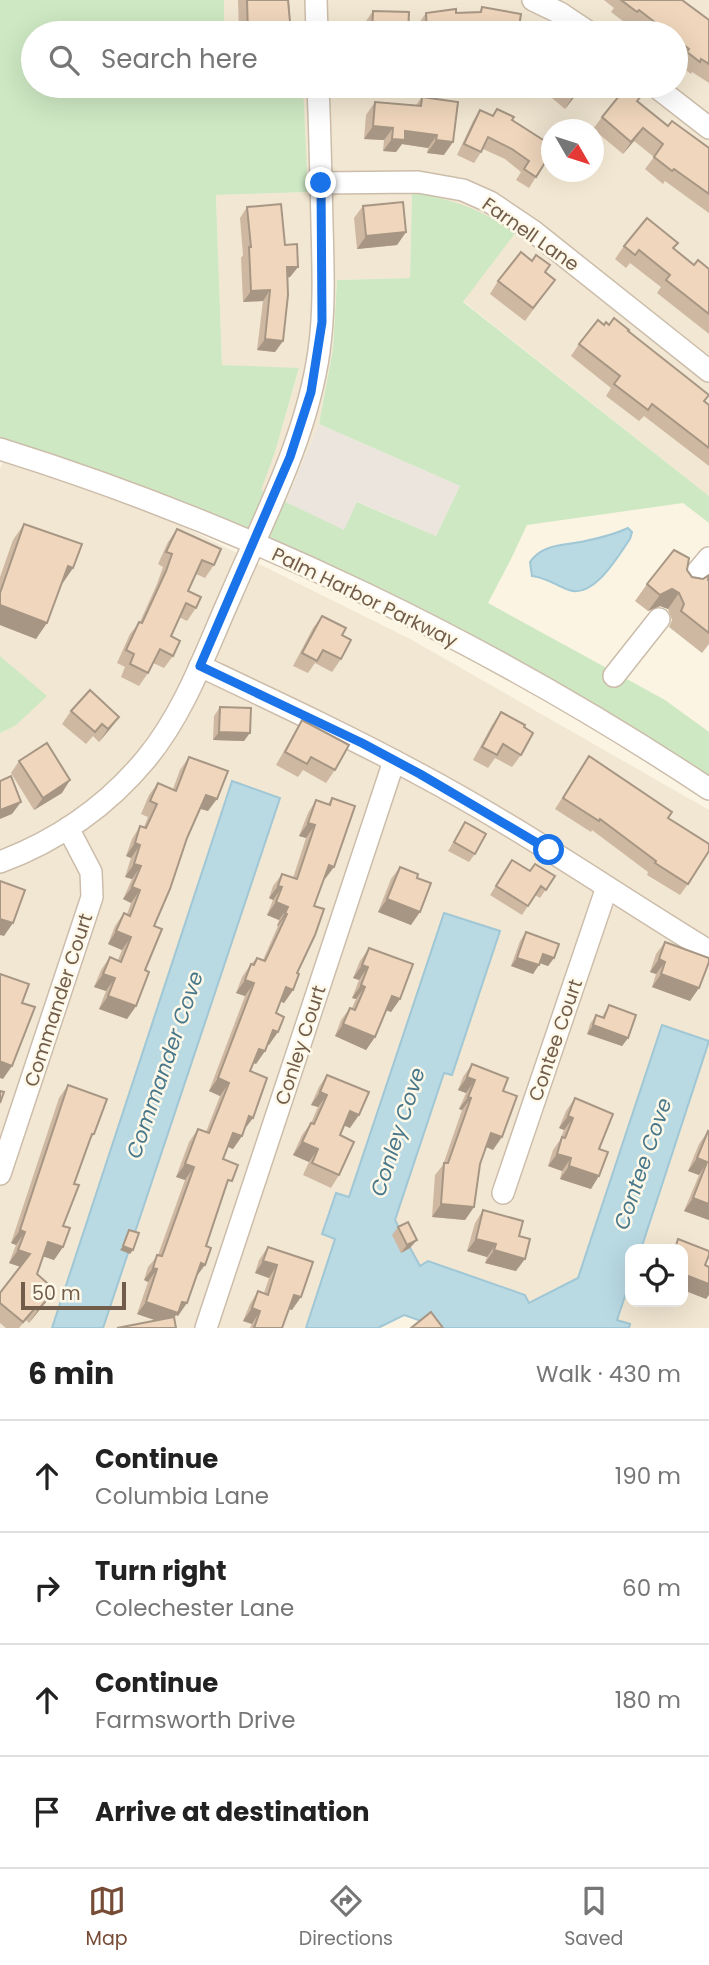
<!DOCTYPE html>
<html lang="en">
<head>
<meta charset="utf-8">
<style>
	body { margin:0; font-family:Poppins,sans-serif; background:#f2f2f2; color:#222 }
	.controls { position:absolute; right:21px; bottom:21px; display:grid; overflow:hidden; border-radius:14px; box-shadow:0 7px 28px #0002 }
	.controls button { width:63px; height:63px; display:grid; place-items:center; padding:0; border:0; border-bottom:2px solid #e0e0e0; background:#fff; color:#222; font:35px sans-serif }
	.compass { position:absolute; left:541px; top:119px; width:63px; height:63px; border-radius:50%; background:#fff; box-shadow:0 7px 28px #0002; rotate:129deg }
	.scale { position:absolute; left:21px; bottom:18px; width:105px; box-sizing:border-box; padding-left:7px; border:4px solid #725d4b; border-top:0; font-size:19px; line-height:24px; white-space:nowrap; color:#725d4b; -webkit-text-stroke:5px #fef8e9; paint-order:stroke }
	.stop { position:absolute; width:21px; height:21px; margin:-16px; border:5px solid #1a73e8; border-radius:50%; background:#fff }
	.stop.end { background:#1a73e8; border-color:#fff; box-shadow:0 2px 7px #0008 }
	.list { margin:0; padding:0; list-style:none }
	h2 { display:flex; justify-content:space-between; align-items:center; height:91px; margin:0; padding:0 28px; font-size:30px }
	h2 small { font-size:23px; font-weight:400; color:#767676 }
	.list li { display:grid; grid-template-columns:46px 1fr auto; gap:21px; align-items:center; box-sizing:border-box; height:112px; padding:0 28px; border-top:2px solid #e0e0e0 }
	.list b { display:block; font-size:26px; white-space:nowrap }
	.list p { margin:0; font-size:23px; white-space:nowrap; color:#767676 }
	.list em { font-size:23px; font-style:normal; color:#767676 }
	.icon { flex:none; width:38px; height:38px; fill:none; stroke:currentColor; stroke-width:2; stroke-linecap:round; stroke-linejoin:round }
	.map { position:relative; flex:none; width:709px; height:1328px; overflow:hidden }
	.search { position:absolute; background:#fff; box-shadow:0 7px 28px #0002; left:21px; right:21px; top:21px; height:77px; display:flex; align-items:center; gap:18px; box-sizing:border-box; padding:0 24px; border-radius:38px; color:#767676; font-size:26px }
	.sheet { height:539px; background:#fff }
	nav { display:flex; justify-content:space-around; align-items:center; box-sizing:border-box; height:98px; border-top:2px solid #e0e0e0; background:#fff; font-size:19px; color:#767676 }
	nav a { display:grid; justify-items:center; gap:4px }
	nav .on { color:#774c36 }
	.map>svg:first-child { display:block }
	.residential { fill:#f2e7d2; fill-rule:evenodd }
	.industrial { fill:#ebe5de }
	.green { fill:#cee8c3 }
	.water { fill:#b9d9e3; stroke:#a0c7d5; stroke-width:2 }
	.lines { fill:none; stroke-linecap:round; stroke-linejoin:round }
	.minor-casing { stroke:#ccbdab; stroke-width:24 }
	.minor { stroke:#fff; stroke-width:21 }
	.wall { fill:#ceb8a2 }
	.shaded-wall { fill:#a79684 }
	.building { fill:#efd6bc; stroke:#a79684; stroke-width:2 }
	.route { stroke:#1a73e8; stroke-width:9 }
	.labels { text-anchor:middle; stroke-width:5; stroke-linejoin:round; paint-order:stroke }
	.street-label { font-size:19px; fill:#725d4b; stroke:#fef8e9 }
	.water-label { font-size:21px; font-style:italic; fill:#49788b; stroke:#fef8e9 }
</style>
</head>
<body>
<div class="map">
<svg width="709" height="1328" viewBox="0 0 709 1328">
	<rect width="100%" height="100%" fill="#fbf4e3"/>
	<g class="residential">
		<path d="M224,0H709V496L463,301L516,231L412,192L410,278L337,280L333,349L319,424L286,502L260,490L275,452L299,369L222,365L216,195L307,192L303,86H676V33H224ZM552,130H594V172H552Z"/>
		<path d="M4,459L158,514L412,640L709,810V1041L662,1026L578,1278L528,1303L420,1267L395,1220L445,1073L451,1075L500,931L349,1197L335,1193L322,1234L335,1238L306,1328H103L280,798L233,781L52,1328H0V733L15,726L46,696L0,656V469Z"/>
		<path d="M709,1042V1328H629L630,1324L617,1320L630,1281V1302H683V1249H641Z"/>
	</g>
	<path class="industrial" d="M319,424L460,486L436,536L358,502L344,531L286,502Z"/>
	<g class="green">
		<path d="M0,0H224V33H33V86H303L308,192L216,195L222,365L299,368L275,452L261,490L344,530L357,502L436,536L460,486L319,424L333,349L337,280L410,278L412,192C457,201 477,208 516,232L463,302L709,496V523L683,503L527,525L511,559L488,603L665,700L709,732V781L418,612L0,442Z"/>
		<path d="M0,656L47,696L15,726L0,733Z"/>
	</g>
	<g class="water">
		<path d="M628,528L632,532L630,539C618,556 594,599 569,590C557,586 545,577 532,576L530,562C543,543 565,546 585,541C600,538 615,534 628,528Z"/>
		<path d="M232,781L280,798L103,1328H52Z"/>
		<path d="M444,913L500,931L452,1075L444,1073L395,1220L420,1266L428,1261L525,1295L529,1303L578,1278L662,1025L709,1041L641,1249H630V1281L617,1320L630,1324L629,1328H442L404,1315L378,1328H306L335,1239L322,1234L336,1193L349,1197Z"/>
	</g>
	<g class="lines">
		<defs>
			<g id="minor">
				<path d="M316,0L317,33"/>
				<path d="M533,0L560,13L590,33"/>
				<path d="M655,86L709,128"/>
				<path d="M321,183L418,182L463,190L490,202L533,231L709,371"/>
				<path d="M0,449C247,526 494,646 709,789"/>
				<path d="M688,583L709,558"/>
				<path d="M200,666C274,701 347,735 419,774C519,827 612,892 709,951"/>
				<path d="M614,676L659,619"/>
				<path d="M0,862C56,841 107,806 146,759C185,712 206,651 231,595C265,516 307,437 319,351C325,309 323,266 322,224C321,178 320,132 318,86"/>
				<path d="M0,1174L92,897L91,872L68,828"/>
				<path d="M503,1193L607,887"/>
				<path d="M206,1328L394,761"/>
			</g>
		</defs>
		<use href="#minor" class="minor-casing"/>
		<use href="#minor" class="minor"/>
	</g>
	<g class="wall">
		<path d="M238,0H289L291,33H239Z"/>
		<path d="M604,0H682L709,20V83L692,72L691,74L678,64L680,62L676,59V33H644L630,22L628,25L611,12L614,8Z"/>
		<path d="M482,7L518,33H419V23L426,13L479,12Z"/>
		<path d="M373,11L408,33H364V24Z"/>
		<path d="M527,86H583L565,109L546,93L541,98Z"/>
		<path d="M642,95L637,101L668,126L709,148V213L665,181L663,184L645,169L654,157L634,141L623,154L593,129L602,117Z"/>
		<path d="M422,97L444,155L427,153L428,148L402,144L396,152L383,151L384,140L364,139L366,115L375,102L416,105Z"/>
		<path d="M497,109L512,120L551,153L529,188L516,180L521,172L505,159L483,149L474,163L457,155L473,121L480,110L492,116Z"/>
		<path d="M363,206L406,232L397,245L357,249L354,218Z"/>
		<path d="M247,207L285,245L298,267L290,277L287,278L283,341L275,352L257,350L263,301L243,302L241,258L243,255L240,218Z"/>
		<path d="M624,246L674,249L694,265L709,269V334L657,293L661,287L630,263L626,268L615,259Z"/>
		<path d="M545,272L546,292L525,321L490,294L498,281Z"/>
		<path d="M604,325H609L628,331L709,405V466L644,416L639,421L606,396L611,388L571,356L579,344Z"/>
		<path d="M24,524L73,568L62,584L36,639L0,625V577L13,540Z"/>
		<path d="M177,529L214,565L205,578L196,574L188,591L196,608L187,621L179,617L171,636L173,656L164,668L153,663L148,673L139,686L121,677L125,667L117,663L130,634L140,622L157,584L163,567L158,564L168,542Z"/>
		<path d="M687,570L692,577L709,581V644L702,653L669,627L672,620L668,609L660,606L648,611L635,601L647,584Z"/>
		<path d="M322,616L342,635L341,659L332,672L315,663L308,673L293,666L313,628Z"/>
		<path d="M220,707L244,741L213,740L214,716Z"/>
		<path d="M71,711L119,717L110,729L99,742L93,736L86,744L62,724Z"/>
		<path d="M501,712L524,727L521,755L512,767L495,758L488,768L473,760L492,725Z"/>
		<path d="M302,720L335,770L326,783L303,770L298,777L276,765L294,733Z"/>
		<path d="M589,756L668,818L688,884L680,895L647,875L648,872L592,830L591,832L555,809Z"/>
		<path d="M189,757L208,811L200,808L187,838L154,926L136,1006L127,1019L99,1009L106,991L94,987L101,970L110,957L118,960L122,950L108,944L115,926L124,913L127,914L131,903L123,899L132,879L125,877L131,858L126,856L132,839L140,826L144,827L148,817L141,814L149,795L158,783L173,789L180,770Z"/>
		<path d="M19,761L62,793L34,810L11,773Z"/>
		<path d="M332,798L334,867L324,879L314,906L293,990L284,1003L280,1001L276,1013L269,1045L268,1044L265,1051L256,1064L253,1063L250,1071L244,1130L242,1136L233,1149L228,1147L223,1159L225,1191L196,1277L178,1316L176,1315L174,1318L155,1320L137,1314L148,1282L144,1280L148,1267L158,1255L185,1180L176,1177L189,1142L198,1129L206,1132L220,1096L209,1091L245,996L236,993L242,977L251,964L257,958L263,960L278,926H277L279,920L267,915L273,900L269,898L273,886L282,874L293,878L306,838L299,836L308,813L316,800L328,804Z"/>
		<path d="M465,822L475,854L469,862L448,851Z"/>
		<path d="M512,860L530,871L555,876L540,898L535,895L522,915L490,895Z"/>
		<path d="M400,867L417,878L411,925L378,912L391,879Z"/>
		<path d="M526,932L554,958L548,966L539,963L533,974L511,966L520,941Z"/>
		<path d="M665,942L690,1001L652,987L656,974L650,972L656,954Z"/>
		<path d="M369,948L400,999L391,1012L386,1010L375,1037L366,1050L335,1036L341,1020L350,1008H352L356,999L352,998L359,980L353,978L360,961Z"/>
		<path d="M609,1005L628,1038L622,1046L587,1034L590,1024L596,1015L602,1017Z"/>
		<path d="M472,1064L503,1091L493,1150L486,1147L480,1164L474,1207L465,1220L432,1217L435,1175L443,1165L462,1110L459,1109L466,1093L458,1090L463,1077Z"/>
		<path d="M327,1075L350,1128L344,1125L340,1135L339,1175L331,1188L303,1175L309,1162L293,1155L302,1135L311,1123L318,1107L311,1105L319,1087Z"/>
		<path d="M68,1085L94,1134L88,1143L74,1184L63,1226V1247L54,1260L43,1256L37,1274L55,1290L29,1323L26,1320L19,1328H6L0,1323V1293L21,1267L9,1263L16,1245L11,1243L59,1098Z"/>
		<path d="M575,1098L599,1149L591,1189L560,1179L562,1171L548,1166L553,1150L560,1140L564,1130L559,1128L566,1111Z"/>
		<path d="M708,1131L709,1220L684,1211L699,1175L688,1171L699,1144Z"/>
		<path d="M483,1210L519,1236L516,1271L485,1263L487,1257L467,1251L475,1223Z"/>
		<path d="M398,1227L410,1248L401,1253L392,1235Z"/>
		<path d="M268,1247L313,1262L292,1310L289,1309L282,1328H250L252,1324L243,1321L250,1304L258,1291L264,1293L269,1278L255,1273L259,1260Z"/>
	</g>
	<g class="shaded-wall">
		<path d="M582,86H583L565,109L573,96Z"/>
		<path d="M373,126L393,128L384,140L364,139Z"/>
		<path d="M643,128L634,141L623,154L631,142Z"/>
		<path d="M405,131L437,135L428,148L402,144L396,152L383,151L392,139Z"/>
		<path d="M436,140L453,142L444,155L427,153Z"/>
		<path d="M406,232L397,245L357,249L366,236Z"/>
		<path d="M287,267H298L290,277L279,278Z"/>
		<path d="M270,290L263,301L243,302L251,291Z"/>
		<path d="M265,339L283,341L275,352L257,350Z"/>
		<path d="M68,566L73,568L62,584Z"/>
		<path d="M672,589L679,593L668,609L660,606L648,611L660,595Z"/>
		<path d="M0,605L47,623L36,639L0,625Z"/>
		<path d="M119,717L110,729L99,742L108,729Z"/>
		<path d="M219,732L250,733L244,741L213,740Z"/>
		<path d="M70,780L62,793L34,810L43,798Z"/>
		<path d="M206,795L217,799L208,811L197,808Z"/>
		<path d="M21,802L12,814L0,819V810Z"/>
		<path d="M308,823L315,825L306,838L299,836Z"/>
		<path d="M135,843L140,845L131,858L126,856Z"/>
		<path d="M134,864L141,866L132,879L125,877Z"/>
		<path d="M329,865L334,867L325,879L320,878Z"/>
		<path d="M278,886L282,887L273,900L269,898Z"/>
		<path d="M132,887L140,890L131,903L123,899Z"/>
		<path d="M387,899L420,912L411,925L378,912Z"/>
		<path d="M276,902L288,907L279,920L267,915Z"/>
		<path d="M285,913L287,914L278,926H277Z"/>
		<path d="M0,919L13,923L4,936L0,935Z"/>
		<path d="M116,931L131,937L122,950L108,944Z"/>
		<path d="M543,954L554,958L548,966L537,962Z"/>
		<path d="M517,958L539,965L533,974L511,966Z"/>
		<path d="M659,959L665,962L656,974L650,972Z"/>
		<path d="M362,965L368,967L359,980L353,978Z"/>
		<path d="M103,974L115,978L106,991L94,987Z"/>
		<path d="M661,974L699,988L690,1001L652,987Z"/>
		<path d="M245,980L254,983L245,996L236,993Z"/>
		<path d="M361,985L365,987L356,999L352,998Z"/>
		<path d="M286,987L293,990L284,1003L277,1000Z"/>
		<path d="M108,996L136,1006L127,1019L99,1009Z"/>
		<path d="M392,996L400,999L391,1012L383,1009Z"/>
		<path d="M343,1024L375,1037L366,1050L335,1036Z"/>
		<path d="M593,1025L628,1038L622,1046L587,1034Z"/>
		<path d="M273,1030L278,1032L269,1045L264,1043Z"/>
		<path d="M259,1049L265,1051L256,1064L250,1061Z"/>
		<path d="M2,1062L12,1066L3,1079L0,1078V1066Z"/>
		<path d="M467,1077L475,1080L466,1093L458,1090Z"/>
		<path d="M218,1078L229,1083L220,1096L209,1091Z"/>
		<path d="M320,1092L327,1095L318,1107L311,1105Z"/>
		<path d="M468,1097L471,1098L462,1110L459,1109Z"/>
		<path d="M350,1111L359,1115L350,1128L341,1124Z"/>
		<path d="M249,1116L253,1118L244,1130Z"/>
		<path d="M568,1116L573,1118L564,1130L559,1128Z"/>
		<path d="M233,1133L242,1136L233,1149L224,1145Z"/>
		<path d="M491,1133L502,1137L493,1150L482,1145Z"/>
		<path d="M302,1142L318,1149L309,1162L293,1155Z"/>
		<path d="M557,1154L571,1158L562,1171L548,1166Z"/>
		<path d="M697,1158L707,1162L699,1175L688,1171Z"/>
		<path d="M185,1164L194,1167L185,1180L176,1177Z"/>
		<path d="M569,1166L599,1176L591,1189L560,1179Z"/>
		<path d="M693,1198L709,1204V1220L684,1211Z"/>
		<path d="M441,1204L474,1207L465,1220L432,1217Z"/>
		<path d="M20,1230L25,1232L16,1245L11,1243Z"/>
		<path d="M476,1239L496,1244L487,1257L467,1251Z"/>
		<path d="M417,1240L410,1248L401,1253L407,1245Z"/>
		<path d="M48,1242L63,1247L54,1260L39,1255Z"/>
		<path d="M123,1246L133,1250L130,1254L120,1250Z"/>
		<path d="M18,1250L30,1254L21,1267L9,1263Z"/>
		<path d="M494,1250L525,1259L516,1271L485,1263Z"/>
		<path d="M263,1261L277,1265L269,1278L255,1273Z"/>
		<path d="M201,1263L205,1265L196,1277Z"/>
		<path d="M153,1268L157,1269L148,1282L144,1280Z"/>
		<path d="M683,1274L709,1284V1295L706,1299L683,1290Z"/>
		<path d="M55,1290L46,1302L29,1323L38,1310Z"/>
		<path d="M294,1295L301,1297L292,1310L286,1308Z"/>
		<path d="M146,1302H182L187,1303L178,1316L176,1315L169,1325L137,1314Z"/>
		<path d="M252,1308L260,1311L252,1324L243,1321Z"/>
	</g>
	<g class="building">
		<path d="M247,0H288L291,33H248Z"/>
		<path d="M621,0H682L709,20V64L701,59L700,62L687,52L689,49L676,39V33H669L639,10L637,12Z"/>
		<path d="M482,7L521,14L518,33H427L426,13L456,9V13L481,12Z"/>
		<path d="M373,11L409,12L408,33H372Z"/>
		<path d="M561,86H582L573,96Z"/>
		<path d="M627,86H631L642,95L637,101L668,126L672,121L709,148V194L674,169L672,171L654,157L663,144L643,128L631,142L602,117Z"/>
		<path d="M422,97L458,102L453,142L436,140L437,135L405,131V140L392,139L393,128L373,126L375,102L421,106Z"/>
		<path d="M497,109L514,117L512,120L551,145V153L536,177L524,169L529,161L512,149L488,137L481,152L464,144L480,110L493,116Z"/>
		<path d="M403,202L406,232L366,236L363,206Z"/>
		<path d="M281,204L285,245L297,244L298,267H287L288,295L283,341L265,339L270,290L251,291L249,247H251L247,207Z"/>
		<path d="M647,218L678,243L673,248L694,265L698,260L709,269V314L666,280L670,275L639,250L635,255L624,246Z"/>
		<path d="M521,252L532,261L536,255L550,265L545,272L555,280L533,308L498,281Z"/>
		<path d="M614,318L629,330L628,331L709,395L704,401L709,405V448L652,404L648,410L614,384L620,376L579,344L598,320L604,325L606,322L609,325Z"/>
		<path d="M24,524L82,544L73,568L68,566L47,623L0,605V593Z"/>
		<path d="M177,529L221,549L214,565L202,560L188,591L201,597L196,608L186,603L171,636L180,641L173,656L160,649L148,673L130,664L134,654L126,650L139,622L142,623L166,571L172,554L166,552Z"/>
		<path d="M674,550L689,558L687,570L692,577L703,579L709,575L708,580L709,581V633L681,611L684,604L679,593L672,589L660,595L647,584Z"/>
		<path d="M322,616L346,628L342,635L351,640L341,659L323,650L317,661L302,653Z"/>
		<path d="M90,690L119,717L108,729L102,724L95,732L71,711Z"/>
		<path d="M220,707L251,708L250,733L219,732Z"/>
		<path d="M501,712L525,725L524,727L533,733L521,755L503,744L497,755L482,747Z"/>
		<path d="M302,720L349,745L335,770L311,757L307,764L285,752Z"/>
		<path d="M47,743L70,780L43,798L19,761Z"/>
		<path d="M589,756L672,812L668,818L709,844V851L688,884L655,863L656,861L600,819L599,821L563,798Z"/>
		<path d="M189,757L228,771L217,799L206,795L187,838L170,889L154,926L162,929L145,970L149,972L136,1006L108,996L115,978L103,974L110,957L121,962L131,937L116,931L124,913L130,916L140,890L132,887L141,866L134,864L140,845L135,843L140,826L146,828L157,804L150,801L158,783L176,791Z"/>
		<path d="M11,776L21,802L0,810V781Z"/>
		<path d="M332,798L355,806L334,867L329,865L314,906L324,909L315,935L297,973L299,974L293,990L286,987L276,1013L284,1017L278,1032L273,1030L265,1051L259,1049L250,1071L267,1078L253,1118L249,1116L242,1136L233,1133L223,1159L238,1165L232,1181L228,1180L206,1246L211,1248L205,1265L201,1263L187,1303L182,1302L178,1313L146,1302L157,1269L153,1268L157,1255L162,1256L194,1167L185,1164L198,1129L209,1133L229,1083L218,1078L254,983L245,980L251,964L254,965L257,958L265,961L287,914L285,913L288,907L276,902L282,887L278,886L282,874L297,879L315,825L308,823L316,800L330,805Z"/>
		<path d="M465,822L486,834L475,854L454,842Z"/>
		<path d="M512,860L530,871L535,864L555,876L546,890L541,886L528,906L496,886Z"/>
		<path d="M400,867L418,874L417,878L431,883L420,912L387,899Z"/>
		<path d="M0,881L25,890L13,923L0,919Z"/>
		<path d="M526,932L559,944L554,958L543,954L539,965L517,958Z"/>
		<path d="M665,942L709,958V962L699,988L661,974L665,962L659,959Z"/>
		<path d="M369,948L413,964L400,999L392,996L375,1037L343,1024L350,1008L355,1010L365,987L361,985L368,967L362,965Z"/>
		<path d="M0,974L29,984L22,1003L35,1007L12,1066L2,1062L0,1070Z"/>
		<path d="M609,1005L636,1015L628,1038L593,1025L596,1015L604,1018Z"/>
		<path d="M472,1064L508,1078L503,1091L517,1096L502,1137L491,1133L480,1164L474,1207L441,1204L444,1163H448L471,1098L468,1097L475,1080L467,1077Z"/>
		<path d="M327,1075L369,1092L359,1115L350,1111L340,1135L354,1142L339,1175L312,1163L318,1149L302,1142L311,1123L314,1124L327,1095L320,1092Z"/>
		<path d="M68,1085L107,1099L94,1134H92L74,1184L79,1185L63,1226L70,1228L63,1247L48,1242L37,1274L55,1290L38,1310L35,1308L23,1322L0,1303V1293L30,1254L18,1250L25,1232L20,1230Z"/>
		<path d="M0,1091L4,1092L0,1103Z"/>
		<path d="M575,1098L613,1114L599,1149L608,1152L599,1176L569,1166L571,1158L557,1154L562,1137L565,1138L573,1118L568,1116Z"/>
		<path d="M708,1131L709,1132V1204L693,1198L707,1162L697,1158Z"/>
		<path d="M483,1210L523,1221L519,1236L530,1239L525,1259L494,1250L496,1244L476,1239Z"/>
		<path d="M408,1222L417,1240L407,1245L398,1227Z"/>
		<path d="M129,1230L139,1233L133,1250L123,1246Z"/>
		<path d="M678,1239L709,1251V1255L705,1265L709,1267V1284L683,1274V1249H675Z"/>
		<path d="M268,1247L313,1262L301,1297L294,1295L282,1328H254L260,1311L252,1308L258,1291L268,1295L277,1265L263,1261Z"/>
		<path d="M431,1312L443,1328H411Z"/>
		<path d="M174,1317L176,1328H117Z"/>
	</g>
	<g class="lines">
		<path class="route" d="M321,183L322,322L311,392L290,457L200,666L362,743L420,774L549,850"/>
	</g>
	<g class="labels">
		<g class="street-label">
			<text transform="translate(531 234) rotate(35)" y="7">Farnell Lane</text>
			<text transform="translate(365 597) rotate(26)" y="7">Palm Harbor Parkway</text>
			<text transform="translate(58 1000) rotate(-72)" y="7">Commander Court</text>
			<text transform="translate(555 1040) rotate(-71)" y="7">Contee Court</text>
			<text transform="translate(300 1045) rotate(-72)" y="7">Conley Court</text>
		</g>
		<g class="water-label">
			<text transform="translate(165 1065) rotate(-71)" y="7">Commander Cove</text>
			<text transform="translate(398 1132) rotate(-72)" y="7">Conley Cove</text>
			<text transform="translate(643 1164) rotate(-71)" y="7">Contee Cove</text>
		</g>
	</g>
</svg>
<div class="controls">
<button><svg class="icon" aria-label="locate" viewBox="0 0 24 24"><circle cx="12" cy="12" r="6"/><path d="M12 2v4M12 18v4M2 12h4M18 12h4"/></svg></button>
</div>
<svg class="compass" viewBox="-18 -18 36 36"><path d="M0-13l5 13h-10z" fill="#e53935"/><path d="M0 13l5-13h-10z" fill="#767676"/></svg>
<div class="scale">50 m</div>
<div class="stop" style="left:549px;top:850px"></div>
<div class="stop end" style="left:321px;top:183px"></div>
<div class="search"><svg class="icon" aria-label="search" viewBox="0 0 24 24"><circle cx="10" cy="10" r="6"/><path d="M15 15l6 6"/></svg>Search here</div>
</div>
<section class="sheet">
<h2>6 min<small>Walk · 430 m</small></h2>
<ul class="list">
<li><svg class="icon" aria-label="ahead" viewBox="0 0 24 24"><path d="M12 20V5M6 11l6-6 6 6"/></svg><div><b>Continue</b><p>Columbia Lane</p></div><em>190 m</em></li>
<li><svg class="icon" aria-label="right" viewBox="0 0 24 24"><path d="M7 20v-9h11M14 6l5 5-5 5"/></svg><div><b>Turn right</b><p>Colechester Lane</p></div><em>60 m</em></li>
<li><svg class="icon" aria-label="ahead" viewBox="0 0 24 24"><path d="M12 20V5M6 11l6-6 6 6"/></svg><div><b>Continue</b><p>Farmsworth Drive</p></div><em>180 m</em></li>
<li><svg class="icon" aria-label="arrive" viewBox="0 0 24 24"><path d="M6 21V4h12l-3 4 3 4H6"/></svg><div><b>Arrive at destination</b></div></li>
</ul>
</section>
<nav>
<a class="on"><svg class="icon" aria-label="map" viewBox="0 0 24 24"><path d="M3 6l6-2 6 2 6-2v14l-6 2-6-2-6 2zM9 4v14M15 6v14"/></svg>Map</a>
<a><svg class="icon" aria-label="directions" viewBox="0 0 24 24"><path d="M12 3l9 9-9 9-9-9zM9 14v-3h6M13 9l2 2-2 2"/></svg>Directions</a>
<a><svg class="icon" aria-label="saved" viewBox="0 0 24 24"><path d="M7 4h10v16l-5-4-5 4z"/></svg>Saved</a>
</nav>
</body>
</html>
